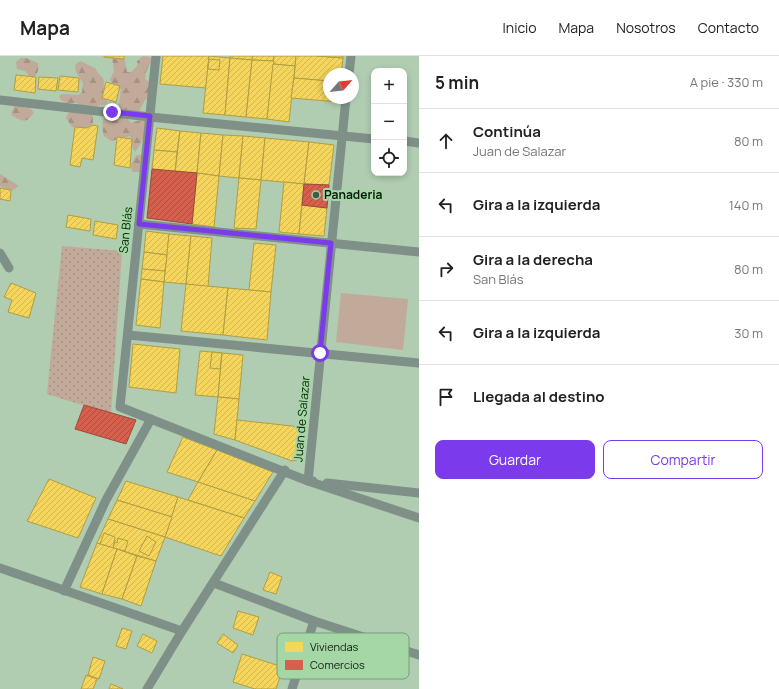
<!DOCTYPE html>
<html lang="es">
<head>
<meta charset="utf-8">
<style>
	body { margin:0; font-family:Manrope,sans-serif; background:#f6f6f6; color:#222 }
	.controls { position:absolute; right:12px; top:12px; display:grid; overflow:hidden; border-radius:8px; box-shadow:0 2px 6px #0003 }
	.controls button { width:36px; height:36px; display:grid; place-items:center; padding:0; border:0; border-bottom:1px solid #e0e0e0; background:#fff; color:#222; font:20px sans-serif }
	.compass { position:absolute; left:323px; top:12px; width:36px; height:36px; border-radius:50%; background:#fff; box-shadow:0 2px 6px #0003; rotate:63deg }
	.stop { position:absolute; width:12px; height:12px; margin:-9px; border:3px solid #7c3aed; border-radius:50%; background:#fff }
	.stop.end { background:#7c3aed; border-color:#fff; box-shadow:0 1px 4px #0008 }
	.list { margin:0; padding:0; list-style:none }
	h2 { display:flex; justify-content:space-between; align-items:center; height:52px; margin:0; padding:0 16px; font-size:17px }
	h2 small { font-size:13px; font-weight:400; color:#767676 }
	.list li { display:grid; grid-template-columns:26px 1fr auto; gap:12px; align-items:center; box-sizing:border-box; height:64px; padding:0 16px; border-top:1px solid #e0e0e0 }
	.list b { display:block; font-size:15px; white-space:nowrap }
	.list p { margin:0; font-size:13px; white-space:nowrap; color:#767676 }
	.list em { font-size:13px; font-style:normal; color:#767676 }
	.actions { display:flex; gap:8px; padding:12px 16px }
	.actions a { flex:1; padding:9px 0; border:1px solid #7c3aed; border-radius:8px; text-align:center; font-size:14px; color:#7c3aed }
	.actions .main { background:#7c3aed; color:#fff }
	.icon { flex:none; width:22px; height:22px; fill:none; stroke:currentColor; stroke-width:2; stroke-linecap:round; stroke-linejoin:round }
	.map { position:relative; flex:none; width:419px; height:633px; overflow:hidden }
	header { display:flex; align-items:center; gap:24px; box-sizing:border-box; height:56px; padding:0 20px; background:#fff; border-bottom:1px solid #e0e0e0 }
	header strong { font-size:19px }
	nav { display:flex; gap:22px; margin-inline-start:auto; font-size:14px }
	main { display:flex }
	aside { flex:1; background:#fff }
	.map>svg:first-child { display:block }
	.grass { fill:url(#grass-dots) }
	.forest { fill:url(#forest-firs) }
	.pitch { fill:#c2aa9a }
	.homes { fill:url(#homes-hatch); stroke:#af9e44 }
	.shops { fill:url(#shops-hatch); stroke:#994c39 }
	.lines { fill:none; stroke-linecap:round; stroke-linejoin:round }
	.minor { stroke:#7e9087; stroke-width:9 }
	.route { stroke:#7c3aed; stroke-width:5 }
	.poi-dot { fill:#445a45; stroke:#a5d7a6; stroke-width:1.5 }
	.labels { text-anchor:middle; stroke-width:4; stroke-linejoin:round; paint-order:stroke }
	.poi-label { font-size:12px; font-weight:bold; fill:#0a1d0b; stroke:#a5d7a6; text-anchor:start }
	.street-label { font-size:12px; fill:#0a1d0b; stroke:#a5d7a6 }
	.key { fill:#a5d7a6; stroke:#769f78; stroke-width:1 }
	.key-label { font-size:11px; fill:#0a1d0b }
</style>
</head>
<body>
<header>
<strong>Mapa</strong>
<nav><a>Inicio</a><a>Mapa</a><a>Nosotros</a><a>Contacto</a></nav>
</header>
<main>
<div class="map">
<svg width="419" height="633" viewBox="0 0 419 633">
	<defs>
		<pattern id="grass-dots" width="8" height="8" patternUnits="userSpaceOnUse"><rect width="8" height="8" fill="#c2aa9a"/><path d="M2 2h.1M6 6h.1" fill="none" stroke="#a59283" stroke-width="1.8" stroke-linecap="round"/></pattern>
		<pattern id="forest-firs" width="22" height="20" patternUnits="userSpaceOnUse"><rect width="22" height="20" fill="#c2aa9a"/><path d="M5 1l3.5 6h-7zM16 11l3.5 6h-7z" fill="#a59283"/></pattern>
		<pattern id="homes-hatch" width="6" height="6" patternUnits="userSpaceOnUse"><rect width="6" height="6" fill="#f6d55c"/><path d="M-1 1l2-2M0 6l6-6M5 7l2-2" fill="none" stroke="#d2b64f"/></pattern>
		<pattern id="shops-hatch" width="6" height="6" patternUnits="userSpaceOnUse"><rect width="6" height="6" fill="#d6604d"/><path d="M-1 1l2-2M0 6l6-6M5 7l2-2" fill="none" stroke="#ac4f3e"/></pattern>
	</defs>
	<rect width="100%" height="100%" fill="#b0ccb1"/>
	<path class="grass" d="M62,190L122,195L111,358L47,338Z"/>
	<g class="forest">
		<path d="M143,0L150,1L152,4L146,16L145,23L153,28L149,42L145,44L139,56L118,55L121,33L116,31L110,24L114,15L112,2L124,1L127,16H131L137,10V5Z"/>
		<path d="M21,2H26L38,7C39,14 38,18 32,23L25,15L17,13L16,6Z"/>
		<path d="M80,5L95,12L98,17L103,22L104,27L103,38L107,43V47C98,51 90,51 81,48L90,52L93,61V67L87,72L80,71H72L66,62L70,54L78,47H67L61,44L59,40L62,38L79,39L82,36L83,27L76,16L75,9Z"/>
		<path d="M25,47L34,56C26,69 22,65 11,59L14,50Z"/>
		<path d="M107,57L126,61L131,67L140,64L145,65L147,72L141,87L135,96C131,91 133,86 130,80L111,85L104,80C102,72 101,64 107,57Z"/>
		<path d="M136,99H143L142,116H132L131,109Z"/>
		<path d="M0,118L19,130L11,135L0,130Z"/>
	</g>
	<path class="pitch" d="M341,237L408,243L403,294L336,286Z"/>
	<g class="homes">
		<path d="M104,0H124V3L104,1Z"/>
		<path d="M163,0H209L206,32L160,28Z"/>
		<path d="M209,0L230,2L225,59L203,57Z"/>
		<path d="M230,0H253L252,4L230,2Z"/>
		<path d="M253,0H274V5L252,4Z"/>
		<path d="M274,0H296L295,10L273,8Z"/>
		<path d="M296,0H317L343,2L341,18H329V25L294,22Z"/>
		<path d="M317,0H343V2Z"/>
		<path d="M230,2L252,4L246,61L225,59Z"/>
		<path d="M209,3L220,4L219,14L208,13Z"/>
		<path d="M252,4L274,5L267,63L246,61Z"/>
		<path d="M273,8L295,10L289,66L267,63Z"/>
		<path d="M16,19L36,21L35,37L14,34Z"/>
		<path d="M60,20L79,22L78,36L58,34Z"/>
		<path d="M39,21L58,22L56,35L38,33Z"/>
		<path d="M294,22L329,25V42H339V46L291,42Z"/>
		<path d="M106,26L120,30L116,46L102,42Z"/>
		<path d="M92,69L98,70L93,104L82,102L80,111L70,109L75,71L87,72Z"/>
		<path d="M157,72L180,75L177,96L154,94Z"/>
		<path d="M180,75L201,77L197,117L175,116Z"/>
		<path d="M201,77L223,79L219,120L197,117Z"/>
		<path d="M223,79L243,80L239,122L219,120Z"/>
		<path d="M243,80L265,82L261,124L239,122Z"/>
		<path d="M117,81L132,83L130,112L114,109Z"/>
		<path d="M265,82L309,86L304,128L261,124Z"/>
		<path d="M309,86L334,89L329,129L304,128Z"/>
		<path d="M154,94L177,96L175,116L152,113Z"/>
		<path d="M197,117L219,120L214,171L192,168Z"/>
		<path d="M239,122L261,124L256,173L234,172Z"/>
		<path d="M284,126L304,128L299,178L279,176Z"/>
		<path d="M0,132L11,134L10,145L0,143Z"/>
		<path d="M302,149L327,152L324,180L299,178Z"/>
		<path d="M68,159L91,163L90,175L66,171Z"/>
		<path d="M95,165L118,169L116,183L93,179Z"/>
		<path d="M146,175L169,178L167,199L144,196Z"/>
		<path d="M169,178L191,180L186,228L164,226Z"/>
		<path d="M191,180L212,182L208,231L186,228Z"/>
		<path d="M254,187L276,189L271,236L249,234Z"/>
		<path d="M144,196L167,199L165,215L142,213Z"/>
		<path d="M142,213L165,215L164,226L141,223Z"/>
		<path d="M141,223L164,226L160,272L136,269Z"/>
		<path d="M11,227L36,237L29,262L8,256L12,244L4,241Z"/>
		<path d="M186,228L228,232L223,279L181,275Z"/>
		<path d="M228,232L271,236L267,284L223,279Z"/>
		<path d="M133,288L180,293L176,337L129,331Z"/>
		<path d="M200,295L222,297L218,341L195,339Z"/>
		<path d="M212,296L222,297L220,313L210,312Z"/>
		<path d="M222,297L243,299L239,343L218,341Z"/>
		<path d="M218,341L239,343L235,384L214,378Z"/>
		<path d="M237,364L301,371L297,404L292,405L235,384Z"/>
		<path d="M183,381L217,394L198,426L167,416Z"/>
		<path d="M217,394L273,416L255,445L198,426Z"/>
		<path d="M49,423L96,442L78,482L27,465Z"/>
		<path d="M126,425L178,441L172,461L117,444Z"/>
		<path d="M198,426L255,445L244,462L188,444Z"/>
		<path d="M178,441L244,462L221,500L165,481Z"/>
		<path d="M117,444L172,461L165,481L108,463Z"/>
		<path d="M108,463L165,481L156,505L97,487Z"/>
		<path d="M104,477L115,481L113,492L100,488Z"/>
		<path d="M147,480L156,486L149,500L139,495Z"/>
		<path d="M118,482L128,485L125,495L113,492L115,486L117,487Z"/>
		<path d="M97,487L117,493L102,538L80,531Z"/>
		<path d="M117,493L137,500L122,543L102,538Z"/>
		<path d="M137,500L156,505L141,550L122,543Z"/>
		<path d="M270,516L282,521L276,538L263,534Z"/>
		<path d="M238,555L259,561L253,579L233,572Z"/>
		<path d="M122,572L132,575L126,593L116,590Z"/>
		<path d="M143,578L157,585L152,597L137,590Z"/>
		<path d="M223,578L238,589L233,597L217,587Z"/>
		<path d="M242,598L283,611L276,633H255L233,626Z"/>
		<path d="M93,601L105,605L99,623L88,619Z"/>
		<path d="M86,619L97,623L93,633H81Z"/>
		<path d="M111,628L123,633H109Z"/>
	</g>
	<g class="shops">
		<path d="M152,113L197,117L192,168L147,162Z"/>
		<path d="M304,128L329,129L327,152L302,149Z"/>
		<path d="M84,349L136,364L126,388L75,373Z"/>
	</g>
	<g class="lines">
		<g class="minor">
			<path d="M156,0L120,351L308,425L419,462"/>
			<path d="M349,18L351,0"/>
			<path d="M0,44L150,61L374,83"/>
			<path d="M404,85L419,87"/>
			<path d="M139,168L419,196"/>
			<path d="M0,197L9,212"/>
			<path d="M128,279L419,307"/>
			<path d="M313,425H308L346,42"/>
			<path d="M327,427L419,437"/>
			<path d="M0,512L182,575"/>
			<path d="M214,527L314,565L419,599"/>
			<path d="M64,535L106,444L151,363"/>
			<path d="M147,633L182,575L285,414"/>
			<path d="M292,633L314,565"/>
		</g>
	</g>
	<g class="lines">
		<path class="route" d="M112,56L150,60L139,168L331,187L320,297"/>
	</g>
	<circle class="poi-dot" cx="316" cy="139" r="4"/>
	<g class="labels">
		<g class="poi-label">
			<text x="324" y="143">Panaderia</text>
		</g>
		<g class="street-label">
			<text transform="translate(126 174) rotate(-84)" y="4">San Blás</text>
			<text transform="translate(302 363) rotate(-85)" y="4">Juan de Salazar</text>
		</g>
	</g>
	<rect x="277" y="577" width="132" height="46" rx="6" class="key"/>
	<rect x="285" y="586" width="18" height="10" fill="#f6d55c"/>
	<rect x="285" y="604" width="18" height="10" fill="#d6604d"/>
	<g class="key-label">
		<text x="310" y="595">Viviendas</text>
		<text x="310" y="613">Comercios</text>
	</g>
</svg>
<div class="controls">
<button>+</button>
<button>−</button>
<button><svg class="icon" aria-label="locate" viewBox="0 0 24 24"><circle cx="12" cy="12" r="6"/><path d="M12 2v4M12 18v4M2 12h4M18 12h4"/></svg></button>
</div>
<svg class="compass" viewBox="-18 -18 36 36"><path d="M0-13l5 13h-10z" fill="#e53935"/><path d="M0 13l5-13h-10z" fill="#767676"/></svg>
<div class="stop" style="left:320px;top:297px"></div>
<div class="stop end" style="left:112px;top:56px"></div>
</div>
<aside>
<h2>5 min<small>A pie · 330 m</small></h2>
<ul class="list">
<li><svg class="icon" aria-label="ahead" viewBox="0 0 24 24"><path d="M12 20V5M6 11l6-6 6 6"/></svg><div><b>Continúa</b><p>Juan de Salazar</p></div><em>80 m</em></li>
<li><svg class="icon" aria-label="left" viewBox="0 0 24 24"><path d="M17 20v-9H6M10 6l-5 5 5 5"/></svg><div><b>Gira a la izquierda</b></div><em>140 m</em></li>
<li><svg class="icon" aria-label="right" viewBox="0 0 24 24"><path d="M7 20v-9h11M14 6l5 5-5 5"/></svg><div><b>Gira a la derecha</b><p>San Blás</p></div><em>80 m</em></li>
<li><svg class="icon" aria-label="left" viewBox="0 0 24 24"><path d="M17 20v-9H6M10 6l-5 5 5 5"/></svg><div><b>Gira a la izquierda</b></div><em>30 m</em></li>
<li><svg class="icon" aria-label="arrive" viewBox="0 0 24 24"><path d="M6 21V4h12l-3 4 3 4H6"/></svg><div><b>Llegada al destino</b></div></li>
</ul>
<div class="actions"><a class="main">Guardar</a><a>Compartir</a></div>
</aside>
</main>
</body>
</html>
